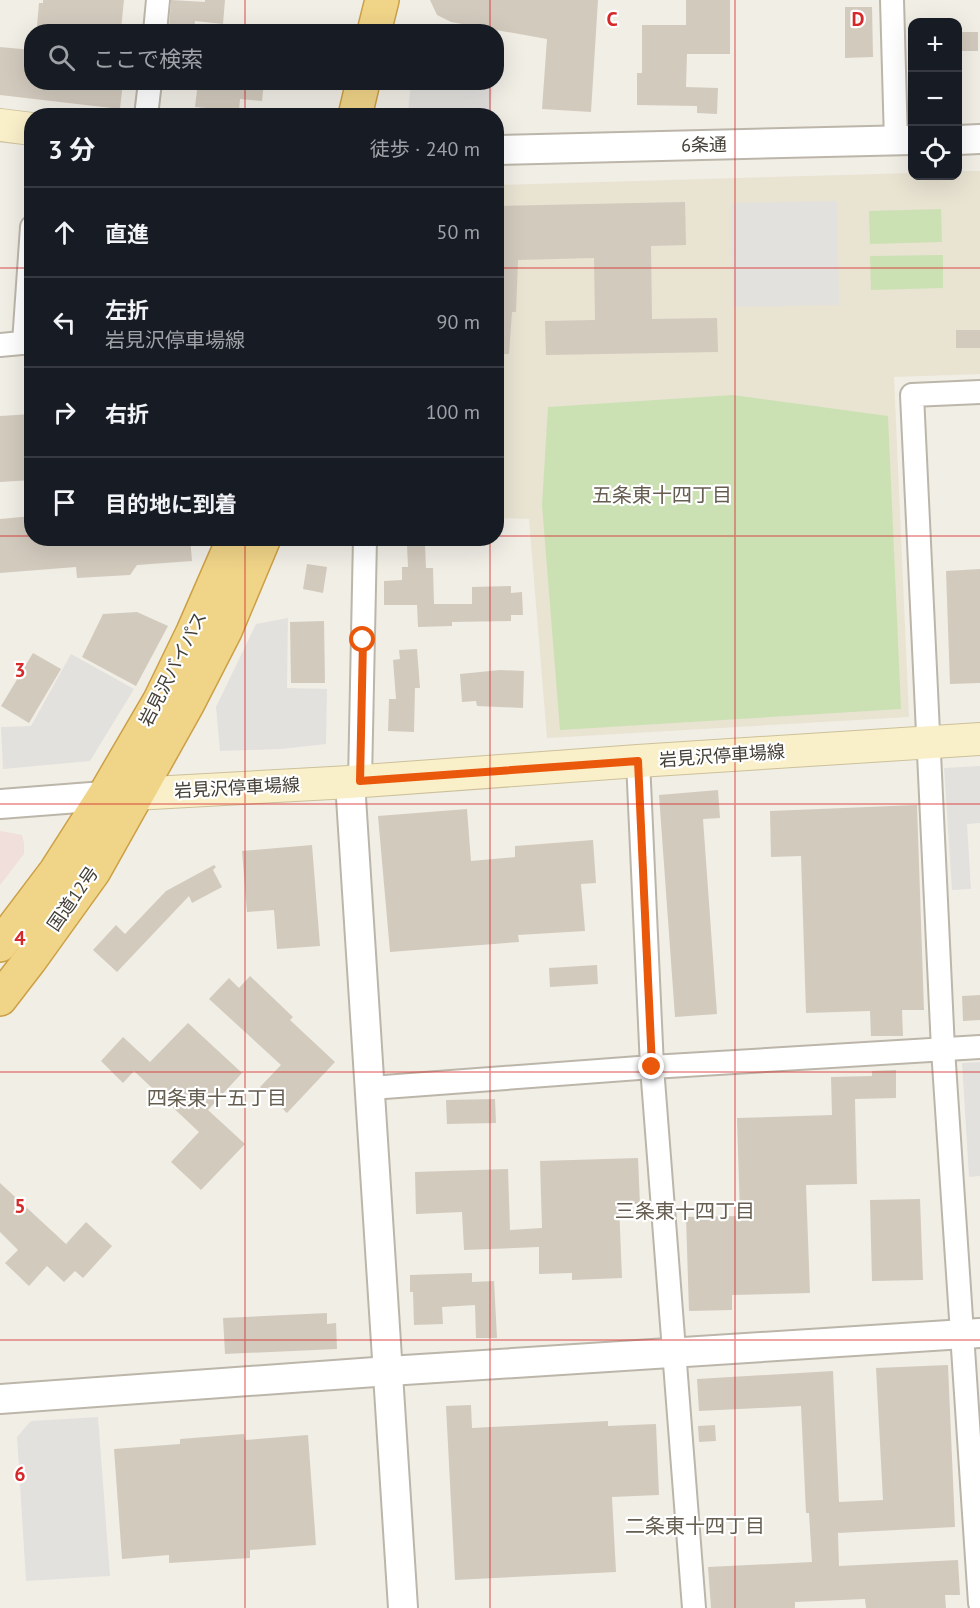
<!DOCTYPE html>
<html lang="ja">
<head>
<meta charset="utf-8">
<style>
	body { margin:0; font-family:"PT Sans","Noto Sans JP",sans-serif; background:#20242c; color:#f1f3f6 }
	.controls { position:absolute; right:18px; top:18px; display:grid; overflow:hidden; border-radius:12px; box-shadow:0 6px 24px #0002 }
	.controls button { width:54px; height:54px; display:grid; place-items:center; padding:0; border:0; border-bottom:2px solid #363941; background:#171b24; color:#f1f3f6; font:30px sans-serif }
	.stop { position:absolute; width:18px; height:18px; margin:-14px; border:4px solid #ea580c; border-radius:50%; background:#fff }
	.stop.end { background:#ea580c; border-color:#fff; box-shadow:0 2px 6px #0008 }
	.list { margin:0; padding:0; list-style:none }
	h2 { display:flex; justify-content:space-between; align-items:center; height:78px; margin:0; padding:0 24px; font-size:26px }
	h2 small { font-size:20px; font-weight:400; color:#9ea1a6 }
	.list li { display:grid; grid-template-columns:39px 1fr auto; gap:18px; align-items:center; box-sizing:border-box; height:90px; padding:0 24px; border-top:2px solid #363941 }
	.list b { display:block; font-size:22px; white-space:nowrap }
	.list p { margin:0; font-size:20px; white-space:nowrap; color:#9ea1a6 }
	.list em { font-size:20px; font-style:normal; color:#9ea1a6 }
	.icon { flex:none; width:33px; height:33px; fill:none; stroke:currentColor; stroke-width:2; stroke-linecap:round; stroke-linejoin:round }
	.map { position:relative; flex:none; width:980px; height:1608px; overflow:hidden }
	.search { position:absolute; background:#171b24; box-shadow:0 6px 24px #0002; left:24px; top:24px; width:480px; height:66px; display:flex; align-items:center; gap:15px; box-sizing:border-box; padding:0 21px; border-radius:24px; color:#9ea1a6; font-size:22px }
	.panel { position:absolute; background:#171b24; box-shadow:0 6px 24px #0002; left:24px; top:108px; width:480px; height:438px; border-radius:24px }
	.map>svg:first-child { display:block }
	.education { fill:#e9e3d2 }
	.medical { fill:#f1dfdb }
	.green { fill:#cbe1b3 }
	.parking { fill:#e3e1de }
	.building { fill:#d2cabd }
	.lines { fill:none; stroke-linecap:round; stroke-linejoin:round }
	.minor-casing { stroke:#bcb6aa; stroke-width:26 }
	.tertiary-casing { stroke:#bcb6aa; stroke-width:32 }
	.secondary-casing { stroke:#ccc19a; stroke-width:34 }
	.trunk-casing { stroke:#cca045; stroke-width:36 }
	.minor { stroke:#fff; stroke-width:22 }
	.tertiary { stroke:#fff; stroke-width:28 }
	.secondary { stroke:#f9efc9; stroke-width:32 }
	.trunk { stroke:#f0d488; stroke-width:33 }
	.route { stroke:#ea580c; stroke-width:8 }
	.grid { fill:none; stroke:#d62828; stroke-width:1.5; stroke-opacity:0.55 }
	.labels { text-anchor:middle; stroke-width:4.5; stroke-linejoin:round; paint-order:stroke }
	.street-label { font-size:18px; fill:#433f36; stroke:#fff }
	.neighbourhood-label { font-size:20px; fill:#655d4f; stroke:#fff }
	.grid-label { font-size:20px; text-anchor:middle; font-weight:bold; fill:#d62828; stroke:#fff; stroke-width:4.5; stroke-linejoin:round; paint-order:stroke }
</style>
</head>
<body>
<div class="map">
<svg width="980" height="1608" viewBox="0 0 980 1608">
	<rect width="100%" height="100%" fill="#f1eee6"/>
	<path class="education" d="M958,171H980V374L894,377L909,717L547,738L529,519L497,518V185L912,173V176H958Z"/>
	<path class="medical" d="M0,831L22,835L24,843V854L0,885Z"/>
	<g class="green">
		<path d="M941,209L942,242L870,244L869,211Z"/>
		<path d="M943,255V288L871,290L870,256Z"/>
		<path d="M733,395L888,416L901,709L560,730L542,505L548,407Z"/>
	</g>
	<g class="parking">
		<path d="M411,83H493L490,115H410L408,112Z"/>
		<path d="M837,201L839,305L733,307L731,203Z"/>
		<path d="M288,618L287,688L327,689L326,744L281,749L220,751L216,707L256,624Z"/>
		<path d="M71,654L134,689L90,761L3,769L1,727L31,726Z"/>
		<path d="M980,766V823L967,824L971,889L952,890L944,768Z"/>
		<path d="M980,1062V1176L969,1177L962,1063Z"/>
		<path d="M98,1417L110,1576L26,1581L17,1437L31,1421Z"/>
	</g>
	<g class="building">
		<path d="M43,0H124L121,29L65,24L64,29L37,26L39,3H43Z"/>
		<path d="M171,0L205,2V0H225L223,24L195,21L194,30L169,28Z"/>
		<path d="M430,0H598L591,112L542,109L547,39L451,22L437,15Z"/>
		<path d="M686,0H730V54H687L686,87L718,88L717,114L697,113V106L637,105V73H642V25H686Z"/>
		<path d="M845,7H872L873,57L845,58Z"/>
		<rect x="957" y="32" width="21" height="19"/>
		<path d="M0,47L32,50V82H123L120,109L0,95Z"/>
		<path d="M198,82H264L262,101L240,99L239,111L195,107Z"/>
		<path d="M685,202L686,245L651,246L652,319L717,318L718,352L546,355L545,321L595,320L594,258L518,260L516,312H512L509,354H496V206Z"/>
		<rect x="956" y="330" width="24" height="18"/>
		<path d="M32,414V480L0,482V416Z"/>
		<path d="M32,516V538H190L192,561L137,565L130,575L77,578L76,567L0,573V519Z"/>
		<path d="M407,545H425L426,568H433L434,604H472V587L511,586V593L522,592L523,615H511V621L452,622V626L418,627L417,605H384V581L402,580V567H408Z"/>
		<path d="M307,564L327,567L323,593L303,589Z"/>
		<path d="M980,569V683L950,684L946,571Z"/>
		<path d="M137,612L168,626L136,686L82,657L103,614Z"/>
		<path d="M324,621L325,683H291L290,622Z"/>
		<path d="M417,649L420,688H415L414,732L388,731L389,699H396L393,660L400,659L399,650Z"/>
		<path d="M33,653L61,669L29,723L1,706Z"/>
		<path d="M500,670L524,671L523,708L477,706L476,701L462,702L460,674Z"/>
		<path d="M718,790L720,818L703,819L717,1014L675,1017L659,795Z"/>
		<path d="M917,805L924,1010H902L903,1036H871L870,1011L806,1013L801,856L771,857L770,811Z"/>
		<path d="M467,809L471,861L515,857V846L593,840L596,883L581,884L585,931L518,935L519,942L390,952L378,816Z"/>
		<path d="M312,845L320,946L277,949L274,910L247,912L242,851Z"/>
		<path d="M214,865L216,867L213,870L222,887L192,903L189,896L117,972L93,950L116,925L125,934L166,891Z"/>
		<path d="M597,965L598,984L550,987L549,968Z"/>
		<path d="M250,976L293,1017L290,1020L335,1062L287,1113L260,1087L281,1065L209,999L229,978L239,988Z"/>
		<path d="M980,995V1020L963,1021L962,996Z"/>
		<path d="M188,1023L242,1073L208,1110L245,1144L201,1190L171,1162L199,1132L134,1071L123,1083L101,1061L123,1037L150,1062Z"/>
		<path d="M896,1070V1098L855,1099L857,1184L806,1185L810,1293L732,1295V1310L689,1311L686,1217L740,1216L737,1118L832,1115L831,1077L872,1076V1071Z"/>
		<path d="M495,1099L496,1123L447,1124L446,1100Z"/>
		<path d="M638,1158L640,1204H619L622,1278L572,1280V1273L539,1274V1247L464,1250L462,1212L416,1214L415,1172L508,1169L510,1230L542,1228L540,1161Z"/>
		<path d="M0,1183L66,1244L86,1222L112,1246L83,1278L75,1271L64,1282L47,1266L29,1286L5,1263L18,1250L0,1232Z"/>
		<path d="M920,1199L923,1280L872,1281L870,1200Z"/>
		<path d="M472,1273V1282L494,1281L497,1338H476L475,1305L442,1307L443,1324L414,1325L413,1292H410V1275Z"/>
		<path d="M327,1313V1324L336,1323L337,1349L225,1354L223,1318Z"/>
		<path d="M948,1365L955,1527L838,1533L839,1566L958,1560L960,1595H945L946,1608H866L865,1599L795,1602V1608H711L708,1567L812,1562L809,1513H806L801,1406L699,1411L697,1379L833,1371L839,1502L883,1500L876,1368Z"/>
		<path d="M471,1405L472,1428L608,1421V1426L656,1424L659,1495L612,1497L616,1572L455,1580L446,1406Z"/>
		<path d="M715,1425L716,1441L699,1442L698,1426Z"/>
		<path d="M244,1434L245,1440L308,1435L316,1545L250,1550V1558L169,1563V1555L122,1559L114,1449L180,1444V1439Z"/>
	</g>
	<g class="lines">
		<defs>
			<g id="minor">
				<path d="M892,0L896,141"/>
				<path d="M155,32L158,0"/>
				<path d="M146,116L150,82"/>
				<path d="M24,343L32,227"/>
				<path d="M0,345L32,342"/>
				<path d="M980,392L912,395L943,1049L980,1603"/>
				<path d="M638,761L652,1067L694,1608"/>
				<path d="M360,781L365,538"/>
				<path d="M371,1088L652,1067L980,1047"/>
			</g>
			<g id="tertiary">
				<path d="M958,140L980,139"/>
				<path d="M496,150L912,140"/>
				<path d="M350,782L403,1608"/>
				<path d="M0,804L104,796"/>
				<path d="M0,1399L389,1371L980,1333"/>
			</g>
			<g id="secondary">
				<path d="M0,125L32,129"/>
				<path d="M116,795L350,782L638,761L980,739"/>
			</g>
			<g id="trunk">
				<path d="M374,32L382,0"/>
				<path d="M355,116L363,82"/>
				<path d="M0,945L56,871L104,796L160,700L193,632L234,538"/>
				<path d="M0,999L30,960L94,871L187,705L225,631L264,538"/>
			</g>
		</defs>
		<use href="#minor" class="minor-casing"/>
		<use href="#tertiary" class="tertiary-casing"/>
		<use href="#secondary" class="secondary-casing"/>
		<use href="#trunk" class="trunk-casing"/>
		<use href="#minor" class="minor"/>
		<use href="#tertiary" class="tertiary"/>
		<use href="#secondary" class="secondary"/>
		<use href="#trunk" class="trunk"/>
	</g>
	<g class="lines">
		<path class="route" d="M363,640L360,781L638,761L652,1067"/>
	</g>
	<path class="grid" d="M245,0V32M490,0V32M735,0V1608M245,82V116M490,82V116M0,268H32M496,268H980M0,536H32M496,536H980M245,538V1608M490,538V1608M0,804H980M0,1072H980M0,1340H980"/>
	<g class="labels">
		<g class="street-label">
			<text transform="translate(704 145) rotate(-1)" y="6">6条通</text>
			<text transform="translate(173 669) rotate(-63)" y="6">岩見沢バイパス</text>
			<text transform="translate(722 756) rotate(-4)" y="6">岩見沢停車場線</text>
			<text transform="translate(237 788) rotate(-3)" y="6">岩見沢停車場線</text>
			<text transform="translate(73 899) rotate(-55)" y="6">国道12号</text>
		</g>
		<g class="neighbourhood-label">
			<text x="662" y="502">五条東十四丁目</text>
			<text x="217" y="1105">四条東十五丁目</text>
			<text x="685" y="1218">三条東十四丁目</text>
			<text x="695" y="1533">二条東十四丁目</text>
		</g>
	</g>
	<g class="grid-label">
		<text x="612" y="26">C</text>
		<text x="858" y="26">D</text>
		<text x="20" y="677">3</text>
		<text x="20" y="945">4</text>
		<text x="20" y="1213">5</text>
		<text x="20" y="1481">6</text>
	</g>
</svg>
<div class="controls">
<button>+</button>
<button>−</button>
<button><svg class="icon" aria-label="locate" viewBox="0 0 24 24"><circle cx="12" cy="12" r="6"/><path d="M12 2v4M12 18v4M2 12h4M18 12h4"/></svg></button>
</div>
<div class="stop" style="left:363px;top:640px"></div>
<div class="stop end" style="left:652px;top:1067px"></div>
<div class="search"><svg class="icon" aria-label="search" viewBox="0 0 24 24"><circle cx="10" cy="10" r="6"/><path d="M15 15l6 6"/></svg>ここで検索</div>
<section class="panel">
<h2>3 分<small>徒歩 · 240 m</small></h2>
<ul class="list">
<li><svg class="icon" aria-label="ahead" viewBox="0 0 24 24"><path d="M12 20V5M6 11l6-6 6 6"/></svg><div><b>直進</b></div><em>50 m</em></li>
<li><svg class="icon" aria-label="left" viewBox="0 0 24 24"><path d="M17 20v-9H6M10 6l-5 5 5 5"/></svg><div><b>左折</b><p>岩見沢停車場線</p></div><em>90 m</em></li>
<li><svg class="icon" aria-label="right" viewBox="0 0 24 24"><path d="M7 20v-9h11M14 6l5 5-5 5"/></svg><div><b>右折</b></div><em>100 m</em></li>
<li><svg class="icon" aria-label="arrive" viewBox="0 0 24 24"><path d="M6 21V4h12l-3 4 3 4H6"/></svg><div><b>目的地に到着</b></div></li>
</ul>
</section>
</div>
</body>
</html>
